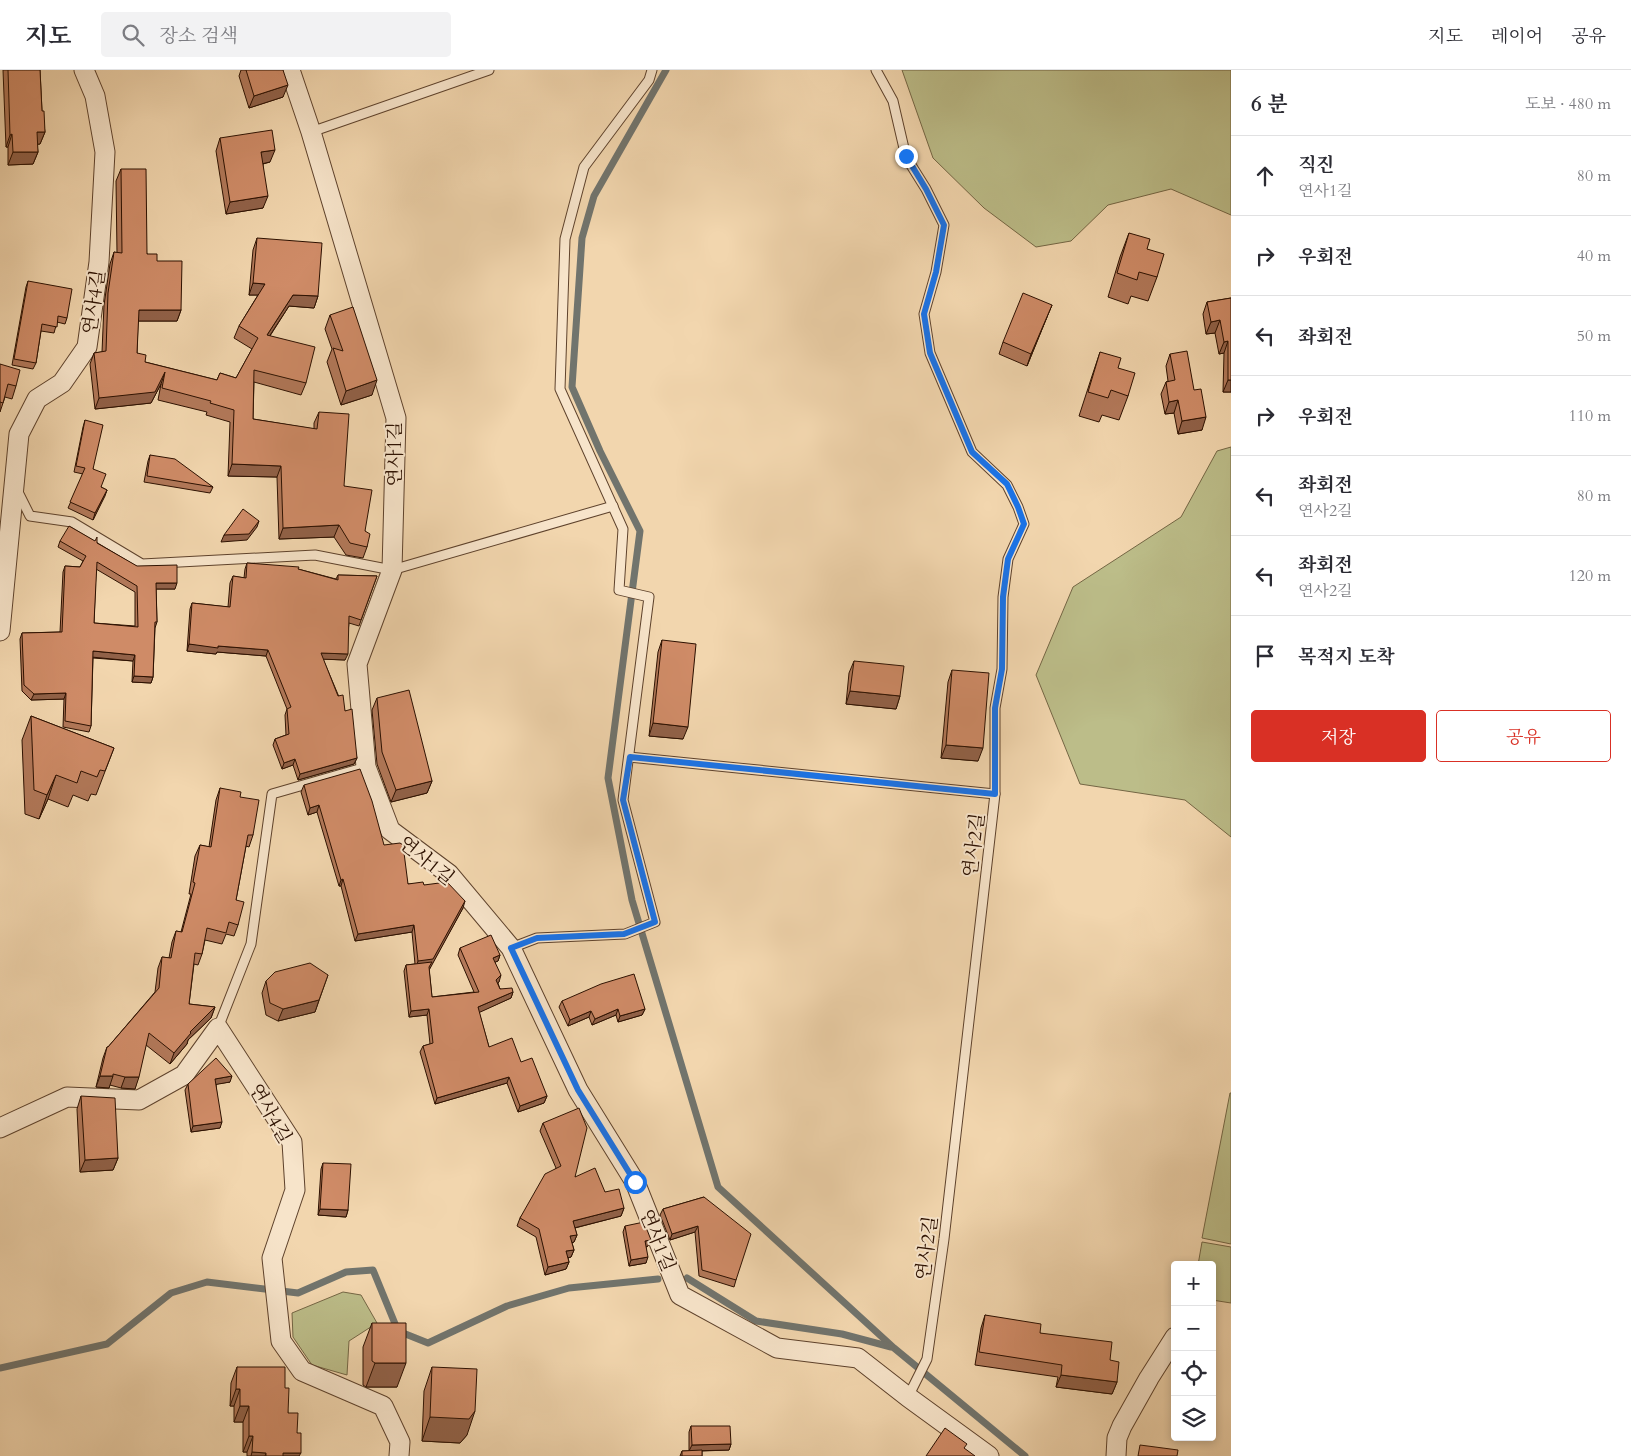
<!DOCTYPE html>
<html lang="ko">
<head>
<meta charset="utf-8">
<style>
	body { margin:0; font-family:Cardo,"Noto Serif KR",serif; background:#f2f2f3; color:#2b2b33 }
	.controls { position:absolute; right:15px; bottom:15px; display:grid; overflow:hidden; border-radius:5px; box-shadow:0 2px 8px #0003 }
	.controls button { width:45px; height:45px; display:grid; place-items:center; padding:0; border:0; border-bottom:1px solid #e1e1e2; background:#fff; color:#2b2b33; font:25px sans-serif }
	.stop { position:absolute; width:15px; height:15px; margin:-11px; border:4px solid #1a73e8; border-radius:50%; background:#fff }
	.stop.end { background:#1a73e8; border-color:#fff; box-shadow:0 1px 5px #0008 }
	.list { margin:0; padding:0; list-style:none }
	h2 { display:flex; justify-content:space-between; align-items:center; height:65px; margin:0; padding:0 20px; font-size:21px }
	h2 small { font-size:16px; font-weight:400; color:#7c7c81 }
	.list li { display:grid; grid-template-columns:32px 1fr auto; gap:15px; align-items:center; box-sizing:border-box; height:80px; padding:0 20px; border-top:1px solid #e1e1e2 }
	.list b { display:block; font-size:19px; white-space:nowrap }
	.list p { margin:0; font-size:16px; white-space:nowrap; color:#7c7c81 }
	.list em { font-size:16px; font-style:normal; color:#7c7c81 }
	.actions { display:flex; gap:10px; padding:15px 20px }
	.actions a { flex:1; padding:11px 0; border:1px solid #d93025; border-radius:5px; text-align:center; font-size:18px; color:#d93025 }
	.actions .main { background:#d93025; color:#fff }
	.icon { flex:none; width:28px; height:28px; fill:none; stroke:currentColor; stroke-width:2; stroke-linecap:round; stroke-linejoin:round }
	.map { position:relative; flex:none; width:1231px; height:1386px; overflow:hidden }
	header { display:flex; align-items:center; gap:30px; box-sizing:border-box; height:70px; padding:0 25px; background:#fff; border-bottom:1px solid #e1e1e2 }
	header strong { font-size:24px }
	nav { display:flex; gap:28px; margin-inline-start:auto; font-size:18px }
	.search { width:350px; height:45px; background:#f2f2f3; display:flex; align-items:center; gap:12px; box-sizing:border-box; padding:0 18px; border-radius:5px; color:#7c7c81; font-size:19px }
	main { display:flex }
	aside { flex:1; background:#fff }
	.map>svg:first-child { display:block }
	.green { fill:#bcbd89; stroke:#746644 }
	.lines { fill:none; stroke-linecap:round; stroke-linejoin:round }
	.stream { stroke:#71746d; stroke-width:7 }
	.service-casing { stroke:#5e422c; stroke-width:11 }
	.minor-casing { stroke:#5e422c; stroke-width:21 }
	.service { stroke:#f7e4ca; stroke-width:9 }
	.minor { stroke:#f7e4ca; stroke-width:19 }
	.wall { fill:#b27859; stroke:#2c1000; fill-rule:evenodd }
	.shaded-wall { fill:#916148; stroke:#2c1000 }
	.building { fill:#cf8b67; stroke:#2c1000; fill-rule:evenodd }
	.route { stroke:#1a73e8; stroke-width:6 }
	.labels { text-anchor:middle; stroke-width:4; stroke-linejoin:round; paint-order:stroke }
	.street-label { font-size:19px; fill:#2c1000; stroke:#f7e4ca }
</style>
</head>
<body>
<header>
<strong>지도</strong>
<div class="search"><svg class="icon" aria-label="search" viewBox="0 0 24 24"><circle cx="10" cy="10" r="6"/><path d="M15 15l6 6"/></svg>장소 검색</div>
<nav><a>지도</a><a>레이어</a><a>공유</a></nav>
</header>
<main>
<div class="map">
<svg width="1231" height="1386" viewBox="0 0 1231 1386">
	<rect width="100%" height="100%" fill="#f2d6ae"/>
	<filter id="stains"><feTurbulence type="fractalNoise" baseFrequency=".004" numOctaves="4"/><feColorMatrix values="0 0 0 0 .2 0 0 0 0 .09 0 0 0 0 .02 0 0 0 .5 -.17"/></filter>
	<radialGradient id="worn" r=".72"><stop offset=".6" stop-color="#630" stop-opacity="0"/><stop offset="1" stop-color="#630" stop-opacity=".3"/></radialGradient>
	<g class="green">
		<path d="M902,0H1231V145L1171,119L1108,135L1071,171L1036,177L984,138L933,88Z"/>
		<path d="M1231,377V767L1185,730L1080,714L1036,605L1073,517L1181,447L1217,381Z"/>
		<path d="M1230,1023H1231V1174L1202,1168Z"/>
		<path d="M1202,1172L1231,1177V1233L1212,1230V1195H1198Z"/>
		<path d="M343,1222L361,1225L377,1253L349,1271L347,1305L312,1295L293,1267L292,1243Z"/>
	</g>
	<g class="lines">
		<g class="stream">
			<path d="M666,0L594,126L582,168L572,317L600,381L640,461L608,708L632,830L718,1117L894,1278L1025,1386"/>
			<path d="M687,1208L756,1251L842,1264L891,1277"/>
			<path d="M0,1298L107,1274L171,1223L207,1212L298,1223L346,1202L373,1200L398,1261L428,1273L507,1236L569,1218L658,1209"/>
		</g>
		<defs>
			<g id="service">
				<path d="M876,0L893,31L906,87L926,119L944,155L936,202L924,244L930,283L972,382L1007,415L1018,437L1024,454L1008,489L1003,527L1002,599L995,638V724L944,1169L927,1289L908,1327"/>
				<path d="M311,62L489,0"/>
				<path d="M17,420L30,446L72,452L142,494L315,485L392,500L613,436"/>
				<path d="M629,687L995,724"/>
				<path d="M511,878L537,868L625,864L655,852L623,730L649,527L619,520L623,459L560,319L565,169L584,97L649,10L652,0"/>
				<path d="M218,958L251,874L272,724L366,697"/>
			</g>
			<g id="minor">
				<path d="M290,0L311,62L396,348L392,500L357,594L366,697L390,760L449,804L511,878L578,1020L635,1112L680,1225L777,1278L858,1288L908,1327L989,1386"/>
				<path d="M0,561L19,364L37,329L62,313L87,277L99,192L105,82L95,26L84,0"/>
				<path d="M0,1058L67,1027L139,1030L184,1005L218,958L292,1072L295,1120L272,1188L281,1271L302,1301L383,1336L400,1372L399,1386"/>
				<path d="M1116,1386L1117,1368L1122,1356L1149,1308L1175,1267"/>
			</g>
		</defs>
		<use href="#service" class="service-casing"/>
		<use href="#minor" class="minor-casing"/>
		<use href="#service" class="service"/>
		<use href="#minor" class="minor"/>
	</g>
	<g class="wall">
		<path d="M3,0H40L42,41L45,62L40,74H37L38,82L33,94L8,95V77H6Z"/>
		<path d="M241,0H283V27L249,38L239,6Z"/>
		<path d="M220,68L270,92L263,94V138L226,144L216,81Z"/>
		<path d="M121,99L147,184L157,191L181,240L177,251H138L137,283L145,292L217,310L220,303L236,308L252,279L234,268L239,256L258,225H249L253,180L257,168L318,226L314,238L289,236L270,266L306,313L301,325L254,312L253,349L314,359V353L319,342L344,416L365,461L367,477L363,488L346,485L334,467L279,469L277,407L228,406L230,352L206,345L207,342L158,330L161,314L151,333L95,339L90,294L94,283L102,282L104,235L110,194L114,182L117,183L116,111Z"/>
		<path d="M1129,163L1147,179L1157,207L1148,231L1131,226L1128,234L1108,227L1120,187Z"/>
		<path d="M28,211L67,248L65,254L57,252L54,263L41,261L36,293L33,299L12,295L26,217Z"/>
		<path d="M1231,228V322H1223L1224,283L1219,284L1215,263L1206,264L1203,244L1207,232Z"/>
		<path d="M330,245L372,325L341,335L327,292L332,279L325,259Z"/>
		<path d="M1047,247L1027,296L999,284L1003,272Z"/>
		<path d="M1100,282L1118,298L1128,326L1119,350L1102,345L1099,352L1079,346L1092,306Z"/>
		<path d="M1170,284L1202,360L1178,364L1174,343L1165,344L1161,324L1166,312L1168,311L1166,296Z"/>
		<path d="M0,294L16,316L12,329L5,327L0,342Z"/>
		<path d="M85,350L93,399L101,417L107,420L93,450L68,438L83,404L74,402L83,357Z"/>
		<path d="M150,385L213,417L210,423L144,412L148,391Z"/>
		<path d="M60,471L97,473L175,519H156L157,552L155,558L153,607L151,613L132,612L133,591L93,588L91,656L89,662L63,657L64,629L31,630L22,621L20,569L22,563L60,562L63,502L65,496L80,497L83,491L58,477ZM96,499L135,522V556L94,553Z"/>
		<path d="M247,493L298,499L336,509L338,505L377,506L359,556L349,553L345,590L323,589L345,641L357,688L354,694L298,710L293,695L282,699L273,675L275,669L286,665L285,645L287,639L266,586L217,582L216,584L187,581L190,539L192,533L228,537L230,513L233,506L244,508L245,499Z"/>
		<path d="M662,570L683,669L649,666L658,582Z"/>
		<path d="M854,591L900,626L896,639L846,634L849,603Z"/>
		<path d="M952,600L978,691L941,688L948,612Z"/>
		<path d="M377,628L432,711L427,723L391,732L377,694L372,640Z"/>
		<path d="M31,646L114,678L96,725L91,724L88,731L73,725L68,737L48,729L39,749L25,744L22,670Z"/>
		<path d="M304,715L384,775L408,814L424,815L463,838L429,899L432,927L474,922L458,885L460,878L500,885L498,891L495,892L499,912L498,913L500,919L513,922L511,928L479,942L489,977L521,992L547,1026L544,1033L518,1042L507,1013L435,1034L420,982L423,976L430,974L427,945L409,947L404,901L406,895L415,894L412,862L355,871L341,816H339L317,742L308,745L301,722Z"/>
		<path d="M220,718L240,727L253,765L249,777L246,776L236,830L238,855L234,866L226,864L222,874L205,870L202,884L198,895L194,894L189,934L215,937L211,948L188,970L187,974L170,994L146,975L135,1019L121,1018L110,1015L109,1018L96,1017L103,988L107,977H108L155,922L158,898L162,887L169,888L172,872L176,861L181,862L191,824H189L195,786L200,775L209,777L216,730Z"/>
		<path d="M328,905L315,942L278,951L266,945L262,923L266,911Z"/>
		<path d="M562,931L645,939L642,945L618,952L616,945L592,955L589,947L568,956L559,937Z"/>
		<path d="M230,1012L216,1014L220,1058L191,1062L185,1020L188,1014Z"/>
		<path d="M81,1026L118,1088L113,1100L80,1102L77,1039Z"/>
		<path d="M543,1053L575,1107L605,1122L624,1138L621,1146L575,1158L577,1165L574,1172L572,1173L574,1180L571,1187L568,1188L569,1192L566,1199L545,1205L536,1167L517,1156L520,1148L556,1098L540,1061Z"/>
		<path d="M323,1093L348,1140L346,1147L318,1145L321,1099Z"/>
		<path d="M704,1127L736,1210L734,1217L699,1206L695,1162L670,1170L660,1145L663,1139Z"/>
		<path d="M625,1156L648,1176L646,1177V1193L629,1196L623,1162Z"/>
		<path d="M985,1245L1040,1263L1110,1290L1117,1312L1112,1324L1056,1317L1058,1307L975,1295L981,1258Z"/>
		<path d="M372,1253L397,1317H366L363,1315V1277Z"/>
		<path d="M237,1297L285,1318L288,1343L297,1363L299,1386H247V1382H243V1352H234V1336H230L231,1313Z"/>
		<path d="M432,1297L467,1365L460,1373L422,1371L424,1321Z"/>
		<path d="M691,1356L731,1374L729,1380L702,1381V1386H680L682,1381H689V1362Z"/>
	</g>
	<g class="shaded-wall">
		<path d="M288,15L283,27L249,38L254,26Z"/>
		<path d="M37,62H45L40,74L32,75Z"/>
		<path d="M12,64L8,77H6L10,65Z"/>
		<path d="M275,80L270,92L257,95L261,82Z"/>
		<path d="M13,82H38L33,94L8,95Z"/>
		<path d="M268,126L263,138L226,144L230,132Z"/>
		<path d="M253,213L265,214L261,225H249Z"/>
		<path d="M293,225L318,226L314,238L289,236L263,276L267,265Z"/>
		<path d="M1052,235L1047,247L1027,296L1031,284Z"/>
		<path d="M139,240H181L177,251H135Z"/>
		<path d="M1220,250L1215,263L1206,264L1211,252Z"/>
		<path d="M1228,271L1224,283L1219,284L1224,272Z"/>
		<path d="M165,302L161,314L151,333L95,339L99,328Z"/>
		<path d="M377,310L372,325L341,335L346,321Z"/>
		<path d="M1228,310H1231V322H1223Z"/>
		<path d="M1178,330L1174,343L1165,344L1169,332Z"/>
		<path d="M1206,347L1202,360L1178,364L1182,351Z"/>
		<path d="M232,394L281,396L277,407L228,406Z"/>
		<path d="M107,420L105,426L93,450L95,443Z"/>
		<path d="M259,451L257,457L247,470L221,472L224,465Z"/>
		<path d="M339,455L334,467L279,469L283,458Z"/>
		<path d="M156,513H177L175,519H154Z"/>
		<path d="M189,574L218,576L268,580L266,586L217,582L216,584L187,581Z"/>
		<path d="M93,581L135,585L133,591L91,587Z"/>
		<path d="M321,583L348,584L345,590L319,589Z"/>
		<path d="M134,606L153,607L151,613L132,612Z"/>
		<path d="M850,621L900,626L896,639L846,634Z"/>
		<path d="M66,623L64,629L31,630L34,624Z"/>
		<path d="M653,653L688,657L683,669L649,666Z"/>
		<path d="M946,675L983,678L978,691L941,688Z"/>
		<path d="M357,688L354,694L298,710L300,704Z"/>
		<path d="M295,689L293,695L282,699L284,693Z"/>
		<path d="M56,705L48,729L39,749L47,725Z"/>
		<path d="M432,711L427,723L391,732L396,720Z"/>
		<path d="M319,735L317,742L308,745L310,738Z"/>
		<path d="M343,809L341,816H339L341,810Z"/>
		<path d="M465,831L463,838L427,904L416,898L418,891Z"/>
		<path d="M414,855L412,862L355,871L358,864Z"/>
		<path d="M500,885L498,891L491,894L493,888Z"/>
		<path d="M501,905L499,912L494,916L496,910Z"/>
		<path d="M513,922L511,928L476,944L478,937Z"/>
		<path d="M319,930L315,942L278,951L283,939Z"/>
		<path d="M215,937L211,948L188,970L187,974L170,994L174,983L190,962Z"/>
		<path d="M429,939L427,945L409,947L411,941Z"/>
		<path d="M618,939L616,945L592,955L595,949Z"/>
		<path d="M645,939L642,945L618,952L620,946Z"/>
		<path d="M591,941L589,947L568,956L570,950Z"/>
		<path d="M100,1006H113L109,1018L96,1017Z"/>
		<path d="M232,1006L230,1012L213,1015L215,1009Z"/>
		<path d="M125,1007H139L135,1019L121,1018Z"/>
		<path d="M509,1007L507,1013L435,1034L437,1028Z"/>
		<path d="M547,1026L544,1033L518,1042L520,1036Z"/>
		<path d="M222,1052L220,1058L191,1062L193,1056Z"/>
		<path d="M118,1088L113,1100L80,1102L85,1090Z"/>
		<path d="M624,1138L621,1146L570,1159L573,1151Z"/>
		<path d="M320,1139L348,1140L346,1147L318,1145Z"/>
		<path d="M698,1156L695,1162L670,1170L672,1164Z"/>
		<path d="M577,1165L574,1172L568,1174L570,1166Z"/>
		<path d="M651,1170L648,1176L643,1178L645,1171Z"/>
		<path d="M574,1180L571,1187L563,1189L566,1181Z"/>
		<path d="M648,1187L646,1193L629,1196L631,1190Z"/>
		<path d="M569,1192L566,1199L545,1205L548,1197Z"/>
		<path d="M375,1293H406L397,1317H366Z"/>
		<path d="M1061,1305L1117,1312L1112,1324L1056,1317Z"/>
		<path d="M236,1319H240L234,1336H230Z"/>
		<path d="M240,1336H249L243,1352H234Z"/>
		<path d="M475,1341L467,1365L460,1373L422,1371L430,1347Z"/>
		<path d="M249,1366H253L247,1382H243Z"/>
		<path d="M731,1374L729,1380L689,1381L692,1375Z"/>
		<path d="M252,1382L266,1383L265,1386H251Z"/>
		<path d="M283,1383H301L299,1386H282Z"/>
	</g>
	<g class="building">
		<path d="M8,0H40L42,41H44L45,62H37L38,82H13L12,64L10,65Z"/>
		<path d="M246,0H283L288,15L254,26Z"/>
		<path d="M272,60L275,80L261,82L268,126L230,132L220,68Z"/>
		<path d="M121,99H146L147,184H157V191H182L181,240H139L137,283L146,285L145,292L217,310L220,303L236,308L258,268L239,256L265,214L253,213L257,168L322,173L318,226L293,225L267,265L315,277L306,313L254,300L253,349L317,359L319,342L349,344L344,416L372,420L365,461L370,464L367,477L350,473L339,455L283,458L281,396L232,394L234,340L210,333L211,331L162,318L165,302L155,322L99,328L94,283L106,281L108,223L114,182L122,183Z"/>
		<path d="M1129,163L1150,169L1147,179L1164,184L1157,207L1139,202L1137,210L1117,203Z"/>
		<path d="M28,211L72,219L67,248L58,246L57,257L42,254L36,293L14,289Z"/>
		<path d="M1023,223L1052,235L1031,284L1003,272Z"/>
		<path d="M1231,228V310H1228V271L1224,272L1220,250L1211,252L1207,232Z"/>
		<path d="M353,237L377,310L346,321L333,278L343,281L330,245Z"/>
		<path d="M1187,281L1194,320L1201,319L1206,347L1182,351L1178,330L1169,332L1166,312L1175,310L1170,284Z"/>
		<path d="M1100,282L1121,288L1118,298L1135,303L1128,326L1111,320L1108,328L1088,322Z"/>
		<path d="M0,294L20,300L16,316L8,314L3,333L0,332Z"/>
		<path d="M85,350L103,355L93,399L106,404L101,417L107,420L95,443L70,432L85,398L76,396Z"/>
		<path d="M150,385L175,389L213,417L147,406Z"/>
		<path d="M243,439L259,451L249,464L224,465Z"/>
		<path d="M69,456L95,471L97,467V473L137,496L177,495V513H156L157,552H155L153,607L134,606L135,585L93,581L91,656L65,651L66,623L34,624L24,615L22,563L62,562L65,496L80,497L86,486L60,471ZM97,492L137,516L138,557L94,553Z"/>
		<path d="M247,493L299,497L298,499L338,510V505L377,506L361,550L349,546L348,584L321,583L338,626L343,625L345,641L352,639L357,688L300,704L295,689L284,693L275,669L289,664L287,639L291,637L268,580L218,576V578L189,574L192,533L230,537L233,506L246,508Z"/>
		<path d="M662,570L696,574L688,657L653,653Z"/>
		<path d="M854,591L904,596L900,626L850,621Z"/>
		<path d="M952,600L989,603L983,678L946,675Z"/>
		<path d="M409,620L432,711L396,720L382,682L377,628Z"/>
		<path d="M31,646L114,678L105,701L100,700L97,707L81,701L77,713L56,705L47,725L34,720Z"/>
		<path d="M360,699L372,731L384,775L400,773L403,775L408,814L423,812L424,815L447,812L465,831L433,889L418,891L414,855L358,864L343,809L341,810L319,735L310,738L304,715Z"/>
		<path d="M220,718L241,722L240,727L259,730L253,765H248L236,830L244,832L238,855L229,852L226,863L207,858L202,884L195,883L189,934L215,937L190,962L191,963L174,983L149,963L139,1007H125L113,1004V1006H100L107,977H108L159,918L162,887L171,888L176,861L182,862L195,813L193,812L200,775L211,777Z"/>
		<path d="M491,865L500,885L493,888L501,905L496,910L500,919L512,918L513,922L478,937L489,977L512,968L521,992L532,988L547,1026L520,1036L509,1007L437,1028L423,976L433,973L429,939L411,941L406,895L432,892L429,897L432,927L479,922L460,878Z"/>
		<path d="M310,893L328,905L319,930L283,939L270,933L266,911L275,902Z"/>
		<path d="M634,904L645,939L620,946L618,939L595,949L591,941L570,950L562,931L601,914Z"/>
		<path d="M216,988L232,1006L215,1009L222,1052L193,1056L188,1014Z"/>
		<path d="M81,1026L115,1028L118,1088L85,1090Z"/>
		<path d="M579,1038L587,1058L575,1107L595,1098L605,1122L619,1119L624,1138L573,1151L577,1165L570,1166L574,1180L566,1181L569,1192L548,1197L539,1159L520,1148L545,1104L561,1096L543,1053Z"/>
		<path d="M323,1093L351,1094L348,1140L320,1139Z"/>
		<path d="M704,1127L751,1164L736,1210L702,1200L698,1156L672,1164L663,1139Z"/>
		<path d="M644,1152L651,1170L645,1171L648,1187L631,1190L625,1156Z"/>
		<path d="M985,1245L1041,1254L1040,1263L1112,1272L1110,1290L1119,1292L1117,1312L1061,1305L1062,1295L979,1282Z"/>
		<path d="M372,1253H406V1293H375L372,1291Z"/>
		<path d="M237,1297H285V1318H289L288,1343H298L297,1363H301V1383H283V1386H266V1383L252,1382L253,1366H249V1336H240V1319H236Z"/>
		<path d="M432,1297L477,1299L475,1341L469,1349L430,1347Z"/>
		<path d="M691,1356H730L731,1374L692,1375Z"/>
		<path d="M945,1358L967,1374L964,1378L975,1386H926Z"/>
		<path d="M1140,1375L1178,1380L1177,1386H1138Z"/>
		<path d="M702,1380V1386H682V1381Z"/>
	</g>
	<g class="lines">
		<path class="route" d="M635,1112L578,1020L511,878L537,868L624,864L655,852L623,730L630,687L995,724V638L1002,599L1003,527L1008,489L1024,454L1018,437L1007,414L972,382L930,283L924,244L936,202L944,155L926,119L906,86"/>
	</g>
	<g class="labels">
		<g class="street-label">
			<text transform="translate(93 232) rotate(-82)" y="7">연사4길</text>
			<text transform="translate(394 384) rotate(-90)" y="7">연사1길</text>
			<text transform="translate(973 775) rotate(-83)" y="7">연사2길</text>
			<text transform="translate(427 790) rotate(39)" y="7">연사1길</text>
			<text transform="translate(271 1043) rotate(60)" y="7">연사4길</text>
			<text transform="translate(658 1170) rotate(68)" y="7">연사1길</text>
			<text transform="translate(926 1178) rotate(-83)" y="7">연사2길</text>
		</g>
	</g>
	<rect width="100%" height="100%" filter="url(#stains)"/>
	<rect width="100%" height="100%" fill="url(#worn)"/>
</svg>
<div class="controls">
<button>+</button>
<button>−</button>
<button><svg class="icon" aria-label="locate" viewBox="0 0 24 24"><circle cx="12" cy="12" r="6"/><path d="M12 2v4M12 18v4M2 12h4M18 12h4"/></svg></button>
<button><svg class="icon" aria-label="layers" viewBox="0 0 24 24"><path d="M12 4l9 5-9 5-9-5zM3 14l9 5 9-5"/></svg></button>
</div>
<div class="stop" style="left:635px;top:1112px"></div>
<div class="stop end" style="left:906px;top:86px"></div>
</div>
<aside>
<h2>6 분<small>도보 · 480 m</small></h2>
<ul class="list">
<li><svg class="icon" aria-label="ahead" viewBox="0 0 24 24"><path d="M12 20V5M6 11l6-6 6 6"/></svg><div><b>직진</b><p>연사1길</p></div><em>80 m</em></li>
<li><svg class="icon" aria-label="right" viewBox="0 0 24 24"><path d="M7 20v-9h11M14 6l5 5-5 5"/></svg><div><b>우회전</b></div><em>40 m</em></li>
<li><svg class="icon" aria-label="left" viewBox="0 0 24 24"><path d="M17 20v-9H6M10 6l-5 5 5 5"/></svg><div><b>좌회전</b></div><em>50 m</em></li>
<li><svg class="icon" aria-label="right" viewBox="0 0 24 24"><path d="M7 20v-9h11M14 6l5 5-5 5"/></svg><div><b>우회전</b></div><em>110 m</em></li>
<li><svg class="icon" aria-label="left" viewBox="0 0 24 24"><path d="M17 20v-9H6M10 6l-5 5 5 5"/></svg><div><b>좌회전</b><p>연사2길</p></div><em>80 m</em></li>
<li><svg class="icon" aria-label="left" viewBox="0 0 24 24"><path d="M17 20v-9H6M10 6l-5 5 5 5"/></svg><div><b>좌회전</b><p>연사2길</p></div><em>120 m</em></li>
<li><svg class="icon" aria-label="arrive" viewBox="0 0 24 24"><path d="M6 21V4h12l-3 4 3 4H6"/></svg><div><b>목적지 도착</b></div></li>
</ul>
<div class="actions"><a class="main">저장</a><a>공유</a></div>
</aside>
</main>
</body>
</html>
